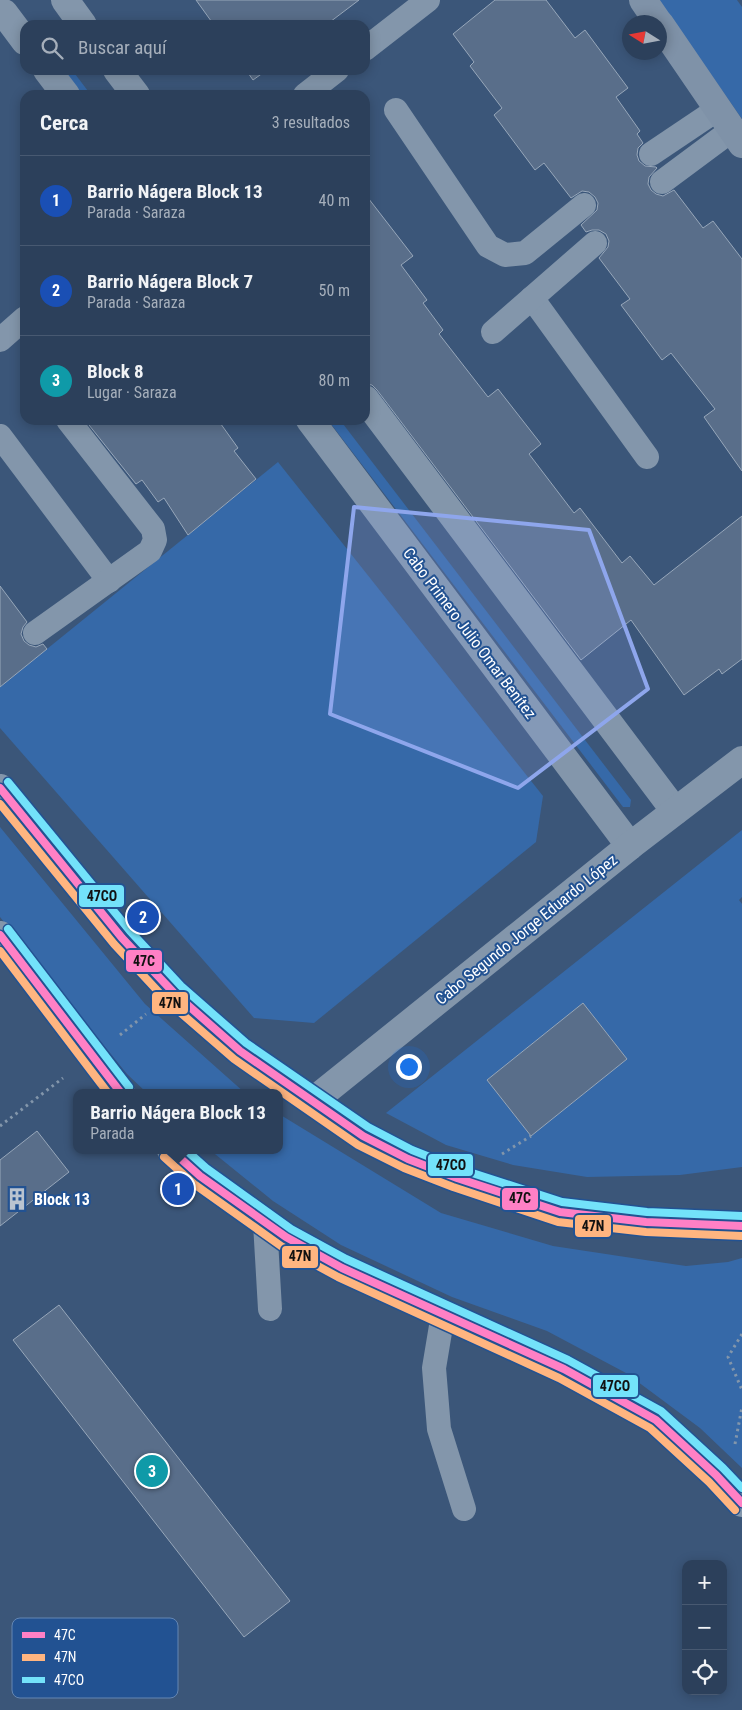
<!DOCTYPE html>
<html lang="es">
<head>
<meta charset="utf-8">
<style>
	body { margin:0; font-family:"Roboto Condensed",sans-serif; background:#384b64; color:#f1f3f6 }
	.controls { position:absolute; right:15px; bottom:15px; display:grid; overflow:hidden; border-radius:10px; box-shadow:0 2px 12px #0003 }
	.controls button { width:45px; height:45px; display:grid; place-items:center; padding:0; border:0; border-bottom:1px solid #485971; background:#2c405b; color:#f1f3f6; font:25px sans-serif }
	.compass { position:absolute; left:622px; top:15px; width:45px; height:45px; border-radius:50%; background:#2c405b; box-shadow:0 2px 12px #0003; rotate:281deg }
	.you { position:absolute; left:408px; top:1066px; width:18px; height:18px; margin:-12px; border:4px solid #fff; border-radius:50%; background:#1a73e8; box-shadow:0 0 0 8px #1a73e833 }
	.badge { display:grid; place-items:center; width:32px; height:32px; border-radius:50%; background:#d6ab8b; color:#fff; font-size:16px; font-weight:700 }
	.pin { position:absolute; translate:-50% -50%; border:2px solid #fff; box-shadow:0 1px 5px #0006 }
	.popup { position:absolute; left:73px; top:1089px; width:210px; height:65px; box-sizing:border-box; display:grid; place-content:center; border-radius:10px; background:#2c405b; filter:drop-shadow(0 1px 4px #0005); font-size:16px; white-space:nowrap; color:#a6afbb }
	.popup b { font-size:19px; color:#f1f3f6 }
	.popup::after { content:''; position:absolute; left:50%; top:100%; margin-left:-10px; border:10px solid transparent; border-top-color:#2c405b }
	.list { margin:0; padding:0; list-style:none }
	h2 { display:flex; justify-content:space-between; align-items:center; height:65px; margin:0; padding:0 20px; font-size:21px }
	h2 small { font-size:16px; font-weight:400; color:#a6afbb }
	.list li { display:grid; grid-template-columns:32px 1fr auto; gap:15px; align-items:center; box-sizing:border-box; height:90px; padding:0 20px; border-top:1px solid #485971 }
	.list b { display:block; font-size:19px; white-space:nowrap }
	.list p { margin:0; font-size:16px; white-space:nowrap; color:#a6afbb }
	.list em { font-size:16px; font-style:normal; color:#a6afbb }
	.icon { flex:none; width:28px; height:28px; fill:none; stroke:currentColor; stroke-width:2; stroke-linecap:round; stroke-linejoin:round }
	.map { position:relative; flex:none; width:742px; height:1710px; overflow:hidden }
	.search { position:absolute; background:#2c405b; box-shadow:0 2px 12px #0003; left:20px; top:20px; width:350px; height:55px; display:flex; align-items:center; gap:12px; box-sizing:border-box; padding:0 18px; border-radius:15px; color:#a6afbb; font-size:19px }
	.panel { position:absolute; background:#2c405b; box-shadow:0 2px 12px #0003; left:20px; top:90px; width:350px; height:335px; border-radius:15px }
	.map>svg:first-child { display:block }
	.green { fill:#3669a8; fill-rule:evenodd }
	.building { fill:#596e8a; stroke:#97a7ba }
	.lines { fill:none; stroke-linecap:round; stroke-linejoin:round }
	.path { stroke:#8396ab; stroke-width:3; stroke-dasharray:2.5 4; stroke-linecap:butt }
	.service { stroke:#8396ab; stroke-width:24 }
	.minor { stroke:#8396ab; stroke-width:28 }
	.tertiary { stroke:#8396ab; stroke-width:28 }
	.secondary { stroke:#7f92a8; stroke-width:28 }
	.bus-1-casing { stroke:#225292; stroke-width:11 }
	.bus-2-casing { stroke:#225292; stroke-width:11 }
	.bus-3-casing { stroke:#225292; stroke-width:11 }
	.bus-1 { stroke:#ff80c5; stroke-width:8 }
	.bus-2 { stroke:#ffb580; stroke-width:8 }
	.bus-3 { stroke:#73e2fa; stroke-width:8 }
	.marked { fill:#8ea6ec; fill-opacity:0.2; stroke:#8ea6ec; stroke-width:4; stroke-linejoin:round }
	.labels { text-anchor:middle; stroke-width:4; stroke-linejoin:round; paint-order:stroke }
	.street-label { font-size:16px; fill:#fff; stroke:#225292 }
	.poi-label { font-size:16px; font-weight:bold; fill:#fff; stroke:#225292; text-anchor:start }
	.key { fill:#225292; stroke:#6486b3; stroke-width:1 }
	.key-label { font-size:14px; fill:#fff }
	.line-badge { stroke:#225292; stroke-width:2 }
	.pale-badge-label { font-size:14px; text-anchor:middle; font-weight:bold; fill:#111 }
</style>
</head>
<body>
<div class="map">
<svg width="742" height="1710" viewBox="0 0 742 1710">
	<rect width="100%" height="100%" fill="#3b5679"/>
	<g class="green">
		<path d="M659,0H737L742,7V119Z"/>
		<path d="M62,70H72L91,95H81Z"/>
		<path d="M328,420H340L631,800L630,807H623Z"/>
		<path d="M278,462L543,796L536,842L314,1023L254,1018L0,728V687Z"/>
		<path d="M0,827L145,1004L245,1093H147L127,1074L0,917Z"/>
		<path d="M742,830V897L739,900L742,904V1167L680,1175L587,1177L513,1165L446,1145L386,1113ZM583,1003L627,1059L531,1136L487,1080Z"/>
		<path d="M279,1114L441,1213L553,1246L652,1261L686,1266L728,1262L742,1258V1468L700,1428L626,1373L547,1331L452,1297L341,1245L273,1201L210,1150H279Z"/>
	</g>
	<g class="building">
		<path d="M196,0H359L326,25H214Z"/>
		<path d="M495,0H546L575,38L585,30L628,88L616,97L640,131L637,134L643,143L638,148L637,155L639,161L645,166L656,167L657,168L649,177L648,184L651,190L656,194L663,196L674,190L703,228L713,221L742,259V471L704,417L715,409L671,353L662,360L621,305L630,299L599,258L608,247L609,241L606,234L599,230H592L586,232L581,225L597,210L598,203L595,197L589,192L582,191L571,198L544,163L535,170L494,115L502,108L470,66L474,62L453,34Z"/>
		<path d="M246,70H267L253,80Z"/>
		<path d="M365,194L413,256L401,265L427,300L423,303L443,330L439,334L488,397L498,389L541,444L529,454L574,513L580,508L622,563L630,556L654,585L742,516V659L722,674L719,669L684,695L631,620L581,660L377,390L372,385L365,384Z"/>
		<path d="M85,420H218L238,448L234,451L256,479L188,535L164,498L158,502L142,480L136,484Z"/>
		<path d="M0,586L27,622L23,627L21,634L24,641L29,645L36,647L43,644L47,649L0,687Z"/>
		<path d="M583,1003L627,1059L531,1136L487,1080Z"/>
		<path d="M37,1131L69,1172L0,1226V1160Z"/>
		<path d="M59,1305L290,1601L244,1637L13,1340Z"/>
	</g>
	<g class="lines">
		<g class="path">
			<path d="M120,1035L146,1014"/>
			<path d="M0,1126L63,1078"/>
			<path d="M502,1154L531,1136"/>
			<path d="M742,1334L728,1357L742,1390"/>
			<path d="M735,1444L742,1407"/>
		</g>
		<g class="service">
			<path d="M365,49L428,0"/>
			<path d="M305,95L337,70"/>
			<path d="M396,110L488,246L505,255L525,253L584,205"/>
			<path d="M651,154L718,109"/>
			<path d="M662,182L732,130"/>
			<path d="M532,298L647,457"/>
			<path d="M493,332L595,243"/>
			<path d="M0,340L25,318"/>
			<path d="M0,436L109,581"/>
			<path d="M35,633L150,551L155,540L153,529L68,420"/>
			<path d="M265,1223L270,1309"/>
			<path d="M443,1314L434,1368L439,1429L464,1509"/>
		</g>
		<g class="minor">
			<path d="M65,0L83,25"/>
			<path d="M4,13L25,41"/>
			<path d="M47,70L66,95"/>
			<path d="M117,70L136,95"/>
			<path d="M365,399L675,811"/>
			<path d="M310,420L630,846"/>
			<path d="M313,1101L630,846L742,760"/>
		</g>
		<g class="tertiary">
			<path d="M0,788L122,938L174,993L240,1051L363,1136L408,1159L457,1178L560,1212L646,1222L742,1226"/>
			<path d="M0,935C42,987 79,1042 121,1093"/>
			<path d="M171,1150L200,1176L286,1237L342,1268L564,1369L656,1420L716,1475L742,1503"/>
		</g>
		<g class="secondary">
			<path d="M643,0L658,22"/>
			<path d="M660,24L742,144"/>
		</g>
		<defs>
			<g id="bus-1">
				<path d="M0,788L122,938L174,993L240,1051L363,1136L408,1159L457,1178L560,1212L646,1222L742,1226"/>
				<path d="M0,935L121,1093"/>
				<path d="M171,1150L200,1176L286,1237L342,1268L564,1369L656,1420L716,1475L742,1503"/>
			</g>
			<g id="bus-2">
				<path d="M0,804L114,944L167,1001L234,1059L358,1145L404,1168L453,1187L558,1222L646,1232L742,1236"/>
				<path d="M0,951L108,1093"/>
				<path d="M164,1157L194,1184L281,1246L338,1277L559,1378L650,1428L709,1482L735,1510"/>
			</g>
			<g id="bus-3">
				<path d="M8,782L130,931L181,986L246,1043L368,1127L412,1150L460,1169L562,1202L647,1212L742,1216"/>
				<path d="M8,929L129,1087"/>
				<path d="M186,1150L206,1168L291,1229L346,1259L568,1360L661,1411L723,1468L742,1488"/>
			</g>
		</defs>
		<use href="#bus-1" class="bus-1-casing"/>
		<use href="#bus-2" class="bus-2-casing"/>
		<use href="#bus-3" class="bus-3-casing"/>
		<use href="#bus-1" class="bus-1"/>
		<use href="#bus-2" class="bus-2"/>
		<use href="#bus-3" class="bus-3"/>
	</g>
	<path class="marked" d="M354,507L589,530L648,689L518,788L330,714Z"/>
	<defs>
		<symbol id="building-bare" viewBox="-9 -9 18 18"><path d="M-4-6H4V6H1V3H-1V6H-4ZM-2.5-4.3h1.7v1.8h-1.7ZM.8-4.3h1.7v1.8H.8ZM-2.5-1h1.7V.8h-1.7ZM.8-1h1.7V.8H.8Z" fill="#bac4d0" stroke="#225292" stroke-width="2.5" paint-order="stroke"/></symbol>
	</defs>
	<g fill-rule="evenodd">
		<use href="#building-bare" x="1" y="1183" width="32" height="32"/>
	</g>
	<g class="labels">
		<g class="street-label">
			<text transform="translate(470 633) rotate(53)" y="6">Cabo Primero Julio Omar Benítez</text>
			<text transform="translate(526 929) rotate(-39)" y="6">Cabo Segundo Jorge Eduardo López</text>
		</g>
		<g class="poi-label">
			<text x="34" y="1205">Block 13</text>
		</g>
	</g>
	<rect x="12" y="1618" width="166" height="80" rx="8" class="key"/>
	<rect x="22" y="1632" width="23" height="6" fill="#ff80c5"/>
	<rect x="22" y="1654" width="23" height="7" fill="#ffb580"/>
	<rect x="22" y="1677" width="23" height="6" fill="#73e2fa"/>
	<g class="key-label">
		<text x="54" y="1640">47C</text>
		<text x="54" y="1662">47N</text>
		<text x="54" y="1685">47CO</text>
	</g>
	<g class="line-badge">
		<rect x="78" y="884" width="47" height="24" rx="5" fill="#73e2fa"/>
		<rect x="125" y="949" width="38" height="24" rx="5" fill="#ff80c5"/>
		<rect x="151" y="991" width="38" height="24" rx="5" fill="#ffb580"/>
		<rect x="427" y="1153" width="47" height="24" rx="5" fill="#73e2fa"/>
		<rect x="501" y="1187" width="38" height="24" rx="5" fill="#ff80c5"/>
		<rect x="574" y="1214" width="38" height="24" rx="5" fill="#ffb580"/>
		<rect x="281" y="1245" width="38" height="24" rx="5" fill="#ffb580"/>
		<rect x="592" y="1374" width="47" height="24" rx="5" fill="#73e2fa"/>
	</g>
	<g class="pale-badge-label">
		<text x="102" y="901">47CO</text>
		<text x="144" y="966">47C</text>
		<text x="170" y="1008">47N</text>
		<text x="451" y="1170">47CO</text>
		<text x="520" y="1203">47C</text>
		<text x="593" y="1231">47N</text>
		<text x="300" y="1261">47N</text>
		<text x="615" y="1391">47CO</text>
	</g>
</svg>
<div class="controls">
<button>+</button>
<button>−</button>
<button><svg class="icon" aria-label="locate" viewBox="0 0 24 24"><circle cx="12" cy="12" r="6"/><path d="M12 2v4M12 18v4M2 12h4M18 12h4"/></svg></button>
</div>
<svg class="compass" viewBox="-18 -18 36 36"><path d="M0-13l5 13h-10z" fill="#e53935"/><path d="M0 13l5-13h-10z" fill="#a6afbb"/></svg>
<div class="you"></div>
<div class="pin badge" style="left:178px;top:1189px;background:#1a4fb4">1</div>
<div class="popup"><b>Barrio Nágera Block 13</b>Parada</div>
<div class="pin badge" style="left:143px;top:917px;background:#1a4fb4">2</div>
<div class="pin badge" style="left:152px;top:1471px;background:#0f9aa8">3</div>
<div class="search"><svg class="icon" aria-label="search" viewBox="0 0 24 24"><circle cx="10" cy="10" r="6"/><path d="M15 15l6 6"/></svg>Buscar aquí</div>
<section class="panel">
<h2>Cerca<small>3 resultados</small></h2>
<ul class="list">
<li><span class="badge" style="background:#1a4fb4">1</span><div><b>Barrio Nágera Block 13</b><p>Parada · Saraza</p></div><em>40 m</em></li>
<li><span class="badge" style="background:#1a4fb4">2</span><div><b>Barrio Nágera Block 7</b><p>Parada · Saraza</p></div><em>50 m</em></li>
<li><span class="badge" style="background:#0f9aa8">3</span><div><b>Block 8</b><p>Lugar · Saraza</p></div><em>80 m</em></li>
</ul>
</section>
</div>
</body>
</html>
